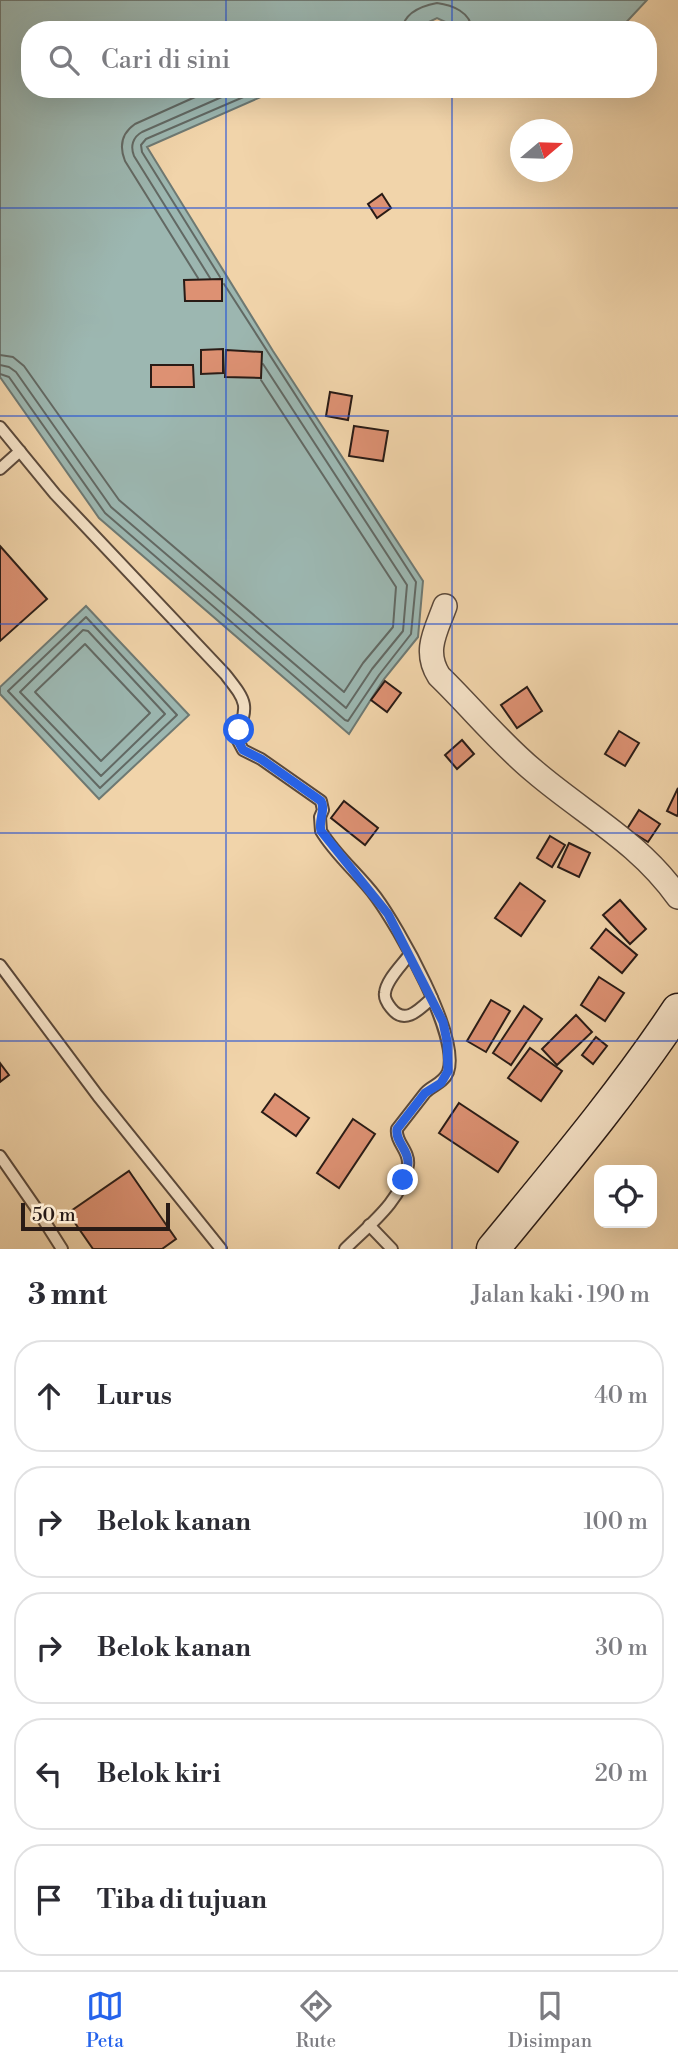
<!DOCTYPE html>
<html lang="id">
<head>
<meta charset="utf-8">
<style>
	body { margin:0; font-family:"Libre Bodoni",serif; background:#f7f7f7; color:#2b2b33 }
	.controls { position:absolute; right:21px; bottom:21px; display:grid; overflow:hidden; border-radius:14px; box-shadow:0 7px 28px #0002 }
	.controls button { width:63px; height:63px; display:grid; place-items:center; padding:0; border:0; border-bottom:2px solid #e1e1e2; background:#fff; color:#2b2b33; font:35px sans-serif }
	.compass { position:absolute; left:510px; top:119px; width:63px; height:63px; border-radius:50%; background:#fff; box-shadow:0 7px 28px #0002; rotate:71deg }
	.scale { position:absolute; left:21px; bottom:18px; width:149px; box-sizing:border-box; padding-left:7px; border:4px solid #291b16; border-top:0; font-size:19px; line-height:24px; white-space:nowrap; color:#291b16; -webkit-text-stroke:5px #f6e3c8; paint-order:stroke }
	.stop { position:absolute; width:21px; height:21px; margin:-16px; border:5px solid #2563eb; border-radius:50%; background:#fff }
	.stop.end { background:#2563eb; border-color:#fff; box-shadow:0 2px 7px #0008 }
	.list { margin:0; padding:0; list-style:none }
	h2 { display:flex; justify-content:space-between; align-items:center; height:91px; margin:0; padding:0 28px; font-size:30px }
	h2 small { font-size:23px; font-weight:400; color:#7c7c81 }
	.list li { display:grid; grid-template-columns:46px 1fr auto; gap:21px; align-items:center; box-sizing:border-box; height:112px; margin:0 14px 14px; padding:0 14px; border:2px solid #e1e1e2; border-radius:28px }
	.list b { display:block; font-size:26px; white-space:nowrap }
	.list em { font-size:23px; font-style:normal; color:#7c7c81 }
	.icon { flex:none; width:38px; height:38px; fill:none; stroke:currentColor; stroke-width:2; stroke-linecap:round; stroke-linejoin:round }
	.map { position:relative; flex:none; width:678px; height:1249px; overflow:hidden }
	.search { position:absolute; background:#fff; box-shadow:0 7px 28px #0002; left:21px; right:21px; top:21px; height:77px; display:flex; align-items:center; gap:18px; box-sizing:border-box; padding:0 24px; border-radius:28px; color:#7c7c81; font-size:26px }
	.sheet { height:721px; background:#fff }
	nav { display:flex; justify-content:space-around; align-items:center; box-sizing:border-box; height:98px; border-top:2px solid #e1e1e2; background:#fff; font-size:19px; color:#7c7c81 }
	nav a { display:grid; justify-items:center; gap:4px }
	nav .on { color:#2563eb }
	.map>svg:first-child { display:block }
	.water { fill:#9cb7b1; stroke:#6e7973; stroke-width:2 }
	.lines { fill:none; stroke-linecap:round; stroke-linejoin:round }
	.shore { stroke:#626964; stroke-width:2 }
	.building { fill:#dd9173; stroke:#291b16; stroke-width:2 }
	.lane-casing { stroke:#5b493b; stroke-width:14 }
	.street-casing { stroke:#5b493b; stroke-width:26 }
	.secondary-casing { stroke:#291b16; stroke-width:35 }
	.lane { stroke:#f6e3c8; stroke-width:10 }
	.street { stroke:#f6e3c8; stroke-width:23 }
	.secondary { stroke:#f6e3c8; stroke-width:32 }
	.route { stroke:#2563eb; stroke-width:9 }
	.grid { fill:none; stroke:#1d4ed8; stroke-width:2; stroke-opacity:0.55 }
</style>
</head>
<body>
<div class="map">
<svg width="678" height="1249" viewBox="0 0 678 1249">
	<rect width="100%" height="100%" fill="#f1d4aa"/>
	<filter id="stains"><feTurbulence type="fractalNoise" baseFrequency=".00286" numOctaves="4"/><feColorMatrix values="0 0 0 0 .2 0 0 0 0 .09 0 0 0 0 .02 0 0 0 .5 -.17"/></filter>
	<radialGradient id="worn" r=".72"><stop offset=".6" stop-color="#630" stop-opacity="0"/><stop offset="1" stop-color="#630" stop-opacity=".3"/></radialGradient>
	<g class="water">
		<path d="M0,0H647L619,30H463L437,18L412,30H30V89H279L147,147L273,351L423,581L418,637L384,679L349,734L99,518L0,377Z"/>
		<path d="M86,606L189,715L99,799L0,694V687Z"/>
	</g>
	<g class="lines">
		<g class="shore">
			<path d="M402,30C404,13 421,6 437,3C452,5 471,12 472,30"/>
			<path d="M220,277L142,152L141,145L146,139L262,89"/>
			<path d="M198,278L125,161C119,146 122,133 135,124L213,89"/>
			<path d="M210,278L134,156C130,146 133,137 142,132L240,89"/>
			<path d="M0,355L13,357L24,366L119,500L344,692L363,663L393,627L396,587L261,380"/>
			<path d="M0,365L9,367L16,372L111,507L346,708L372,669L403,631L407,585L263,364"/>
			<path d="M0,374L9,377L105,513L345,720L348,721L379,675L411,634L416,582L224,284"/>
			<path d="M86,617L177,715L100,788L8,691Z"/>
			<path d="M83,630L88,631L165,714L101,776L20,692Z"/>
			<path d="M85,644L150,713L101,761L35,692Z"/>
		</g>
	</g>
	<g class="building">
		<path d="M382,194L391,208L377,218L368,204Z"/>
		<path d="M222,279V301H185L184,280Z"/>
		<path d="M223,349V373L201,374V350Z"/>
		<path d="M226,350L262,352L261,378L225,377Z"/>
		<path d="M151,365H193L194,387H151Z"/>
		<path d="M330,392L352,396L348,420L326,416Z"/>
		<path d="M354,426L388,431L383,461L349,456Z"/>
		<path d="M0,546L47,599L0,641Z"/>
		<path d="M385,681L401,693L387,712L371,700Z"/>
		<path d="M527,687L542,711L517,728L501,705Z"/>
		<path d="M619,731L639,743L625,766L605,754Z"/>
		<path d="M462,740L474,754L457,769L445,755Z"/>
		<path d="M678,788V814L677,816L667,811Z"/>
		<path d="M344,801L378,828L365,845L331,818Z"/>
		<path d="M639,810L660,824L648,842L627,829Z"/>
		<path d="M550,836L565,845L552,867L537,858Z"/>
		<path d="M569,843L590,853L579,877L558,867Z"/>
		<path d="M520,883L545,901L521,936L495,918Z"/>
		<path d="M620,900L646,929L630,944L603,915Z"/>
		<path d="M606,929L637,955L622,973L591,948Z"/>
		<path d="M599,977L624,993L605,1021L581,1005Z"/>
		<path d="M491,1000L510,1011L486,1052L467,1041Z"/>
		<path d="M524,1006L542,1019L511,1065L493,1053Z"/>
		<path d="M576,1015L592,1032L557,1065L542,1049Z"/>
		<path d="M596,1037L607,1046L593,1064L582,1055Z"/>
		<path d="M530,1048L562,1071L541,1101L508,1078Z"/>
		<path d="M0,1063L9,1075L0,1082Z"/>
		<path d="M275,1094L309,1118L296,1136L262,1112Z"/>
		<path d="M459,1103L518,1142L498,1172L439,1133Z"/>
		<path d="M353,1119L375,1134L339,1188L317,1173Z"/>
		<path d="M129,1171L176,1239L162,1249H93L68,1213Z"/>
	</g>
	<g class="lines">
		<defs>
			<g id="lane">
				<path d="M0,427L55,494L225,674C246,701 250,704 236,737L243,750L261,759L321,801L323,810L320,817L321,831C336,856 359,874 376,897C398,927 461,1037 448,1072C443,1084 432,1085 425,1093L397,1129C395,1142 410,1151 408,1165C403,1200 368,1226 345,1249"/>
				<path d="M0,469L20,451"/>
				<path d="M409,955C402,965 386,980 385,993C384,998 387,1003 391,1008C405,1026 420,1009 432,998"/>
				<path d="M0,965L98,1096L221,1249"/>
				<path d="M0,1156L36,1208L62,1249"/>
				<path d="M369,1225L392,1249"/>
			</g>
			<path id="street" d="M445,606C436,631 423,651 439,676C471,707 500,743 534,771C584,814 638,841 678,897"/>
			<path id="secondary" d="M493,1249C557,1171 622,1094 678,1010"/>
		</defs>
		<use href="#lane" class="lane-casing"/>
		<use href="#street" class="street-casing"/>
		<use href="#secondary" class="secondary-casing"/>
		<use href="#lane" class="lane"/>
		<use href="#street" class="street"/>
		<use href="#secondary" class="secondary"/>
	</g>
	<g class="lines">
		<path class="route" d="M239,730L236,737L243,750L261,759L321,801C326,810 318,820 321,831L388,914L443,1022L447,1041L448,1071L441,1083L425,1093L397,1129C395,1142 409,1150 408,1163C408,1168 405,1175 403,1180"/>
	</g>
	<path class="grid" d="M226,0V30M452,0V30M226,89V1249M452,89V1249M0,208H678M0,416H678M0,624H678M0,833H678M0,1041H678"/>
	<rect width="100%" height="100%" filter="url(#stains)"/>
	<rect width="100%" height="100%" fill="url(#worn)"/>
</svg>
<div class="controls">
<button><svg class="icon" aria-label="locate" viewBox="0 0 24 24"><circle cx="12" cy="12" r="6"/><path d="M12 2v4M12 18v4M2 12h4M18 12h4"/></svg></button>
</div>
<svg class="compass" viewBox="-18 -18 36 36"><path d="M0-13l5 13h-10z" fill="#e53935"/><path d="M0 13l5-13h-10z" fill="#7c7c81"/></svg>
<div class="scale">50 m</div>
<div class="stop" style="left:239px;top:730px"></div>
<div class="stop end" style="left:403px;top:1180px"></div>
<div class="search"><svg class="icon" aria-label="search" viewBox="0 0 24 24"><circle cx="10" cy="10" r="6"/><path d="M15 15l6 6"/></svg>Cari di sini</div>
</div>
<section class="sheet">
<h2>3 mnt<small>Jalan kaki · 190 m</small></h2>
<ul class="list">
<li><svg class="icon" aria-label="ahead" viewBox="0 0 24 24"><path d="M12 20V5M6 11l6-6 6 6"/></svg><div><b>Lurus</b></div><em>40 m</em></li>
<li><svg class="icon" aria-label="right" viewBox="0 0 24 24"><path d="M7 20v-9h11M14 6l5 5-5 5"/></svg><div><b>Belok kanan</b></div><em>100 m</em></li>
<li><svg class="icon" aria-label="right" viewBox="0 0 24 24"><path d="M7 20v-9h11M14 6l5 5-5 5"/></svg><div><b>Belok kanan</b></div><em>30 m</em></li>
<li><svg class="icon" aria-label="left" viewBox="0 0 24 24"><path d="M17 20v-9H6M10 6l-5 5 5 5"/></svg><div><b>Belok kiri</b></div><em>20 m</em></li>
<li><svg class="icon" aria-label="arrive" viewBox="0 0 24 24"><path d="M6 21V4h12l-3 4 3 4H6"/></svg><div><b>Tiba di tujuan</b></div></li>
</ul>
</section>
<nav>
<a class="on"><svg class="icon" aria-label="map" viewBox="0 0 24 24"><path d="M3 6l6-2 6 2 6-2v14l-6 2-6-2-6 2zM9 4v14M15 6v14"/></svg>Peta</a>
<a><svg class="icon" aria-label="directions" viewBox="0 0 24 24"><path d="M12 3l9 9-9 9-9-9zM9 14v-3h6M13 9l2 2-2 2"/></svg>Rute</a>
<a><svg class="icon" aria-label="saved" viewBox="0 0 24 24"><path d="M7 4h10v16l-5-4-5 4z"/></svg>Disimpan</a>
</nav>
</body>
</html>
